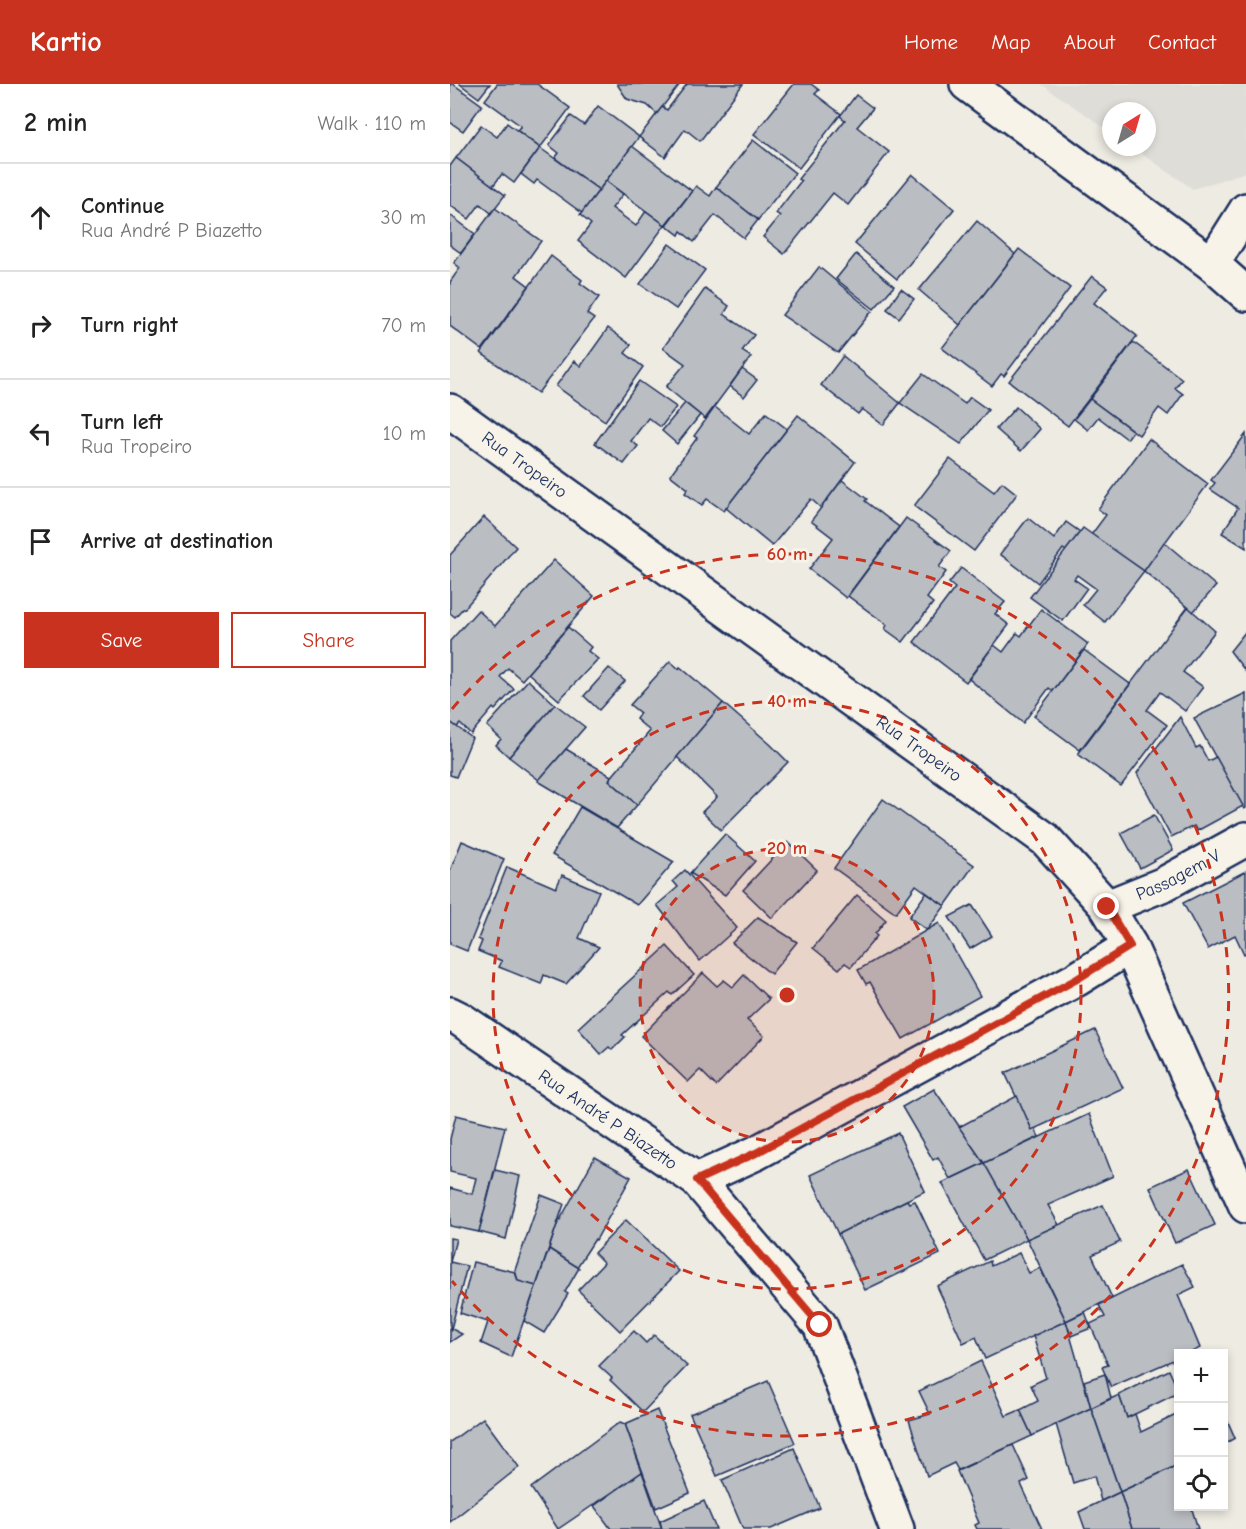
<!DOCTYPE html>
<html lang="en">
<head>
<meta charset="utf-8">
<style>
	body { margin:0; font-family:"Comic Neue",sans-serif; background:#f6f6f6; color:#222 }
	.controls { position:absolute; right:18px; bottom:18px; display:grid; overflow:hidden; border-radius:0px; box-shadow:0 3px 9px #0003 }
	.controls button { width:54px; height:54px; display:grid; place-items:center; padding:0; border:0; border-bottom:2px solid #e0e0e0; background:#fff; color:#222; font:30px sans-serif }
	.compass { position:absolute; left:652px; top:18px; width:54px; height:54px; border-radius:50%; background:#fff; box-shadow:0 3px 9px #0003; rotate:37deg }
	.stop { position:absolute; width:18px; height:18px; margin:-14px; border:4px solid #c8321e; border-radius:50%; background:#fff }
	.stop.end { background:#c8321e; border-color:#fff; box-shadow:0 2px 6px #0008 }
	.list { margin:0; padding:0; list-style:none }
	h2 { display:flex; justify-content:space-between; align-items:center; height:78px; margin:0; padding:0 24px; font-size:26px }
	h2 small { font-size:20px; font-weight:400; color:#767676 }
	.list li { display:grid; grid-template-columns:39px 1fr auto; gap:18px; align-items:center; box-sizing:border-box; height:108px; padding:0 24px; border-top:2px solid #e0e0e0 }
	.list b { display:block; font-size:22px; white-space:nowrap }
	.list p { margin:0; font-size:20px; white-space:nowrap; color:#767676 }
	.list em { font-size:20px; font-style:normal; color:#767676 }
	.actions { display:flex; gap:12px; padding:18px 24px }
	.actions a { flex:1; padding:14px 0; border:2px solid #c8321e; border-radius:0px; text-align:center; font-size:21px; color:#c8321e }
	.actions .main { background:#c8321e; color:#fff }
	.icon { flex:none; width:33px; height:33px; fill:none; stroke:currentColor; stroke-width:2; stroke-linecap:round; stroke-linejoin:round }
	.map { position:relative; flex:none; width:796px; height:1445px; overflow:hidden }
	header { display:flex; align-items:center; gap:36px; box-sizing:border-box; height:84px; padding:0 30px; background:#c8321e; color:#fff }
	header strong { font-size:28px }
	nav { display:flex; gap:33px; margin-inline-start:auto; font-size:21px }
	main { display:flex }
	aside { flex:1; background:#fff }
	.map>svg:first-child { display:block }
	.built { fill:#deddd8 }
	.building { fill:#babdc2; stroke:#1b2f5e; stroke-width:1.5 }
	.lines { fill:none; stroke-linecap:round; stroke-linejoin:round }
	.street-casing { stroke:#1b2f5e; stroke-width:38 }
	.secondary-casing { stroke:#1b2f5e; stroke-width:38 }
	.street { stroke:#f7f3e8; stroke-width:33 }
	.secondary { stroke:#f7f3e8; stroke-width:33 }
	.route { stroke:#c8321e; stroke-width:8 }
	.ring { fill:none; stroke:#c8321e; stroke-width:3; stroke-dasharray:10 8 }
	.labels { text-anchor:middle; stroke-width:6; stroke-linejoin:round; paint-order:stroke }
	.street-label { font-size:18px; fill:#1b2f5e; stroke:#f7f3e8 }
	.centre { fill:#c8321e; stroke:#f7f3e8; stroke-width:3 }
	.ring-label { font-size:18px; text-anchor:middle; font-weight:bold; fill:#c8321e; stroke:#f7f3e8; stroke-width:6; stroke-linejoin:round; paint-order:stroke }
</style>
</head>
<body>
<header>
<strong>Kartio</strong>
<nav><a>Home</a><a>Map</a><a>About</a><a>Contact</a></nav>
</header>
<main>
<aside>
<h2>2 min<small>Walk · 110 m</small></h2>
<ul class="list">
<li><svg class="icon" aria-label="ahead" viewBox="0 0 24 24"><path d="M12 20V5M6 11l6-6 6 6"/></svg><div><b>Continue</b><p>Rua André P Biazetto</p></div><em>30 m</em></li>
<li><svg class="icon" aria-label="right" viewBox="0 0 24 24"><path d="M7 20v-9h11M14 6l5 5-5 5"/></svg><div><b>Turn right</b></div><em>70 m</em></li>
<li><svg class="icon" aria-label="left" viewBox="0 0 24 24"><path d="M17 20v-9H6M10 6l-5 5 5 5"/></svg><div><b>Turn left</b><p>Rua Tropeiro</p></div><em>10 m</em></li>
<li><svg class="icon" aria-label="arrive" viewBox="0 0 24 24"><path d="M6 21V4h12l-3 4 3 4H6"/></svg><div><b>Arrive at destination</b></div></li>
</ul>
<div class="actions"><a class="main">Save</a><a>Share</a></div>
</aside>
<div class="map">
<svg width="796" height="1445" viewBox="0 0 796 1445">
	<rect width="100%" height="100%" fill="#eeebe2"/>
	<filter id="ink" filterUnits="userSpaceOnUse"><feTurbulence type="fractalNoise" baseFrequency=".0167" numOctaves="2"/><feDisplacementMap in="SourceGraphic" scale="12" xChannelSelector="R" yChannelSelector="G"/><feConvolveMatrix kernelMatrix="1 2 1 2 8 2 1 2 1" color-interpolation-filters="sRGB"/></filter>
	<g filter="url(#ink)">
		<path class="built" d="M591,0H796V88L743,105L682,63H697V27H661V48Z"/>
		<g class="building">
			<path d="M0,0H3L32,21L13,47L0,38Z"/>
			<path d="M10,0H40L29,14Z"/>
			<path d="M47,0H87L120,24L90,64L67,46L71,42L35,16Z"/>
			<path d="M167,0H230L207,30L197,21L177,15Z"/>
			<path d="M237,0H293L250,57L235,45L215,73L189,53L212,23L217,26Z"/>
			<path d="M344,0H361L369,6L365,10L391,30L349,84L304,50Z"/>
			<path d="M406,11L423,24L407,43L439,68L398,121L383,109L334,170L313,153L330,132L326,129L351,97L348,95L395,36L390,32Z"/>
			<path d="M148,22L189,53L149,106L105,74L109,69L99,61L121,32L134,41Z"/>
			<path d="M57,39L90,64L64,99L52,90L43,102L6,74L31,41L47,53Z"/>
			<path d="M303,56L345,89L308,136L266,103Z"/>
			<path d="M182,62L242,107L215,141L156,97Z"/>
			<path d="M90,64L149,106L132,129L87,96L84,100L71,90Z"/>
			<path d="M6,74L55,111L41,129L30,120L19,135L0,121V82Z"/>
			<path d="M462,90L504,125L447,195L405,160Z"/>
			<path d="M156,97L173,110L162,124L186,142L196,127L215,141L176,194L128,157L141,140L130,131Z"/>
			<path d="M246,102L260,112L266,103L308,136L294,154L265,131L244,158L231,147L229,151L216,141Z"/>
			<path d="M45,124L91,157L66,192L79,202L32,266L0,242V198L10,184L4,179Z"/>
			<path d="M0,131L25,150L11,169L0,161Z"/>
			<path d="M527,137L565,170L510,241L469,206Z"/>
			<path d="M219,160L255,186L226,225L190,200Z"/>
			<path d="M569,165L620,204L554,292L551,290L542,302L492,264Z"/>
			<path d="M406,170L444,202L424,225L386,195Z"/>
			<path d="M101,172L132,196L130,199L149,213L137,230L144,235L88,309L31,269Z"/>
			<path d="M369,183L422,227L388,269L332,231Z"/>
			<path d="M642,192L657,203L644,219L687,252L618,342L559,297Z"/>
			<path d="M255,205L279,222L274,230L304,251L292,267L301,273L255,335L216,303L235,280L213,264Z"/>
			<path d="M451,205L464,215L449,234L437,225Z"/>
			<path d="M158,244L181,261L175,269L193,283L155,337L106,302L124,277L131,282Z"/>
			<path d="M683,258L732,295L725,304L733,310L718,331L709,324L689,351L640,315Z"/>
			<path d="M393,272L450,319L433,341L412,325L408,330L371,301Z"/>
			<path d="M292,285L307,296L294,313L280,302Z"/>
			<path d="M473,290L515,320L520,313L538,326L511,360L450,319Z"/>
			<path d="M189,297L226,323L211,343L198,334L181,357L188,362L174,380L145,359Z"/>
			<path d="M640,315L683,347L677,355L648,333L638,346L624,335Z"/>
			<path d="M235,319L250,331L227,360L212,347Z"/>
			<path d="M265,323L299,350L316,329L337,345L274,427L257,415L252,421L235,409L238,405L220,391L247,354L244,352Z"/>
			<path d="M566,323L590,345L571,367L546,345Z"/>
			<path d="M348,331L405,378L371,424L361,415L322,462L276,424Z"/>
			<path d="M796,350V464L772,449L788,424L760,405L765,399L761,396Z"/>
			<path d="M699,355L758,400L694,487L641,451L656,431L648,425Z"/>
			<path d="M500,375L544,408L552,398L567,410L524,467L464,422Z"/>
			<path d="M392,396L417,415L415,417L449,443L396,514L359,485L383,454L361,437Z"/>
			<path d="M34,433L66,463L14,525L13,524L5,533L0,529V471Z"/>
			<path d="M456,434L501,467L489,483L496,488L477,514L483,519L453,558L435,545L437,541L398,512Z"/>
			<path d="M578,434L604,455L616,438L630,448L616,467L613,465L588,499L550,470Z"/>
			<path d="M633,444L694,487L655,538L633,521L646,505L627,491L624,495L637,504L613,537L580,513Z"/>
			<path d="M714,458L766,502L743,528L694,487Z"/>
			<path d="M104,476L144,512L72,596L58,584L50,593L64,605L45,626L43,624L21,650L10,640L7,643L0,638V557L28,526L45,542Z"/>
			<path d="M511,484L555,518L545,530L559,541L516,598L464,558L505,504L499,499Z"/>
			<path d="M738,523L765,547L733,588L753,603L735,627L710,608L697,626L717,641L671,702L628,670Z"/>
			<path d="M591,525L638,560L603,607L599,604L573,639L519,595L544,561L553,568L567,549L571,552Z"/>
			<path d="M118,543L141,563L138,567L148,575L109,616L78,589Z"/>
			<path d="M796,547V588L780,567Z"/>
			<path d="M634,566L680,600L630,666L584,632Z"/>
			<path d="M220,577L229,585L230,583L273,619L187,721L159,696L200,647L186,635L190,629L180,621Z"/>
			<path d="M159,584L175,597L149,626L134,612Z"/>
			<path d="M78,596L105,620L59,673L46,661L51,655L37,642Z"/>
			<path d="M796,609V724L794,725L744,634Z"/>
			<path d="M273,619L320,660L338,678L271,746L252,728L267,713L227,673Z"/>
			<path d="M105,620L135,643L89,696L59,673Z"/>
			<path d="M730,633L746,664L750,662L758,677L766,673L793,722L747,747L744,742L721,753L687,689Z"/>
			<path d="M0,638L22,654L6,693L0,691Z"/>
			<path d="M116,665L161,692L159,696L187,721L167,744L88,697Z"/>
			<path d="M433,715L524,781L495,822L466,801L446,829L384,784Z"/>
			<path d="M130,723L224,778L187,821L102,771Z"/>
			<path d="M704,731L723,766L690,784L671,749Z"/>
			<path d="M275,750L305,777L275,811L240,789Z"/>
			<path d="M12,757L54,775L17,867L0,860V787Z"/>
			<path d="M338,758L367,786L322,834L293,806Z"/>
			<path d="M57,783L106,804L112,791L149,807L129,854L149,863L116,900L94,891L91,900L49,883L52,877L28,867L32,857L28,855Z"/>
			<path d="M235,786L287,844L250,877L207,821L228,803L223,797Z"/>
			<path d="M796,787V869L794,870L785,851L758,865L733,819Z"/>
			<path d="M476,809L495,822L477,846L459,833Z"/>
			<path d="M407,811L436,836L425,850L427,852L401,883L395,879L389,885L363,864Z"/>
			<path d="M522,821L542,852L520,865L499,833Z"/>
			<path d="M308,833L347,858L321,890L282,859Z"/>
			<path d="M489,839L530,912L453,955L420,898L416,900L408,886Z"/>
			<path d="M217,862L244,891L222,911L219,908L172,951L175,953L162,966L159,963L151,970L128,944Z"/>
			<path d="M253,889L267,902L274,896L283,903L294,891L319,915L297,936L314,952L266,1002L250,986L238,998L191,952Z"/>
			<path d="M645,946L673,1004L582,1046L555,989Z"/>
			<path d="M484,1005L534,1079L500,1095L488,1073L483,1076L452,1023Z"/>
			<path d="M567,1012L582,1046L585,1045L589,1053L534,1079L509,1043Z"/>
			<path d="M639,1030L663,1092L598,1121L609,1141L577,1155L534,1079Z"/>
			<path d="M6,1031L55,1043L29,1148L0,1142V1104L22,1110L26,1094L0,1088V1055Z"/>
			<path d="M448,1049L475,1107L388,1150L360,1091Z"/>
			<path d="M145,1073L181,1093L146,1156L145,1155L127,1183L99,1165L106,1143Z"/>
			<path d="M534,1079L577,1155L534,1176L492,1099Z"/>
			<path d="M739,1085L765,1141L725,1159L700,1103Z"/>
			<path d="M45,1086L70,1092L56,1155L29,1148Z"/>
			<path d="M91,1111L114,1120L86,1202L68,1197L65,1186Z"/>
			<path d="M457,1116L459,1119L465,1117L490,1170L415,1206L388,1150Z"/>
			<path d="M653,1121L670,1158L642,1171L662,1214L616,1237L577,1155Z"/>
			<path d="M176,1136L229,1187L170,1247L128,1206L154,1179L144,1169Z"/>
			<path d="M0,1154L6,1155L0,1178Z"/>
			<path d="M99,1165L129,1184L115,1208L118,1210L94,1249L74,1237Z"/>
			<path d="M569,1169L579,1189L590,1184L616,1237L535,1275L526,1253L513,1259L487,1202L540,1177L541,1182Z"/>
			<path d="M0,1178L17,1182L1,1245L0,1244Z"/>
			<path d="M23,1178L65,1188L68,1197L86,1202L61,1273L31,1259L38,1238L10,1229Z"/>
			<path d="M732,1180L745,1203L728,1211L750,1264L738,1270H728V1274L661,1303L652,1283L658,1281L640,1240L655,1233L649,1221Z"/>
			<path d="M635,1228L641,1244L621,1252L616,1237Z"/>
			<path d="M616,1237L641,1324L582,1352L570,1326L588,1317L581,1301L596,1294L583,1252Z"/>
			<path d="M0,1244L12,1250L0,1258Z"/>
			<path d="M184,1247L196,1259L204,1251L237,1282L193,1328L160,1296L162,1294L149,1282Z"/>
			<path d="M531,1277L556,1332L570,1326L582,1352L508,1386L504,1379L477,1392L459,1336L480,1330L469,1307Z"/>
			<path d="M719,1286L728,1306V1309L677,1334L669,1311Z"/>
			<path d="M655,1290L661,1314L641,1324L634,1297Z"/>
			<path d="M318,1297L345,1359L267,1392L240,1330Z"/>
			<path d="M669,1311L677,1334L685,1330L691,1348L728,1330V1381L670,1408L641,1324Z"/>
			<path d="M774,1321L777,1330L775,1331L785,1354L774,1360Z"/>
			<path d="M641,1324L670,1408L651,1417L644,1392L623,1399L606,1340Z"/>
			<path d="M207,1326L240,1409L206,1424L175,1340Z"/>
			<path d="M33,1334L69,1383L0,1438V1358Z"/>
			<path d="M170,1338L175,1340L192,1388L108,1445L81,1404Z"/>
			<path d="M563,1361L579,1396L571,1400L592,1445H527L525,1441L529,1439L507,1387Z"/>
			<path d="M344,1364L370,1424L321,1445H293L272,1396Z"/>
			<path d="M728,1381V1422H741L748,1445H682L670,1408Z"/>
			<path d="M192,1388L212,1445H161L144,1422Z"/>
			<path d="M670,1408L682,1445H635L629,1428Z"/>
			<path d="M254,1417L266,1445H212L210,1437Z"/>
		</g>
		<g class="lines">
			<defs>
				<g id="street">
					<path d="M796,126L762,180L796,210"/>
					<path id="s1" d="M0,327L595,755L657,823L680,862L796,1122"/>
					<path id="s2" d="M657,823L714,800L796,755"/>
					<path id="s3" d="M0,930L10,935L247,1096L370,1241L447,1445"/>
					<path d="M247,1096L306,1069L627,895L680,862"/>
				</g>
				<path id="secondary" d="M517,0L762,180"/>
			</defs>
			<use href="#street" class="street-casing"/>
			<use href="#secondary" class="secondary-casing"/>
			<use href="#street" class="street"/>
			<use href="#secondary" class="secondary"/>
		</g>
	</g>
	<g class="lines" filter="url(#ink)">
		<path class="route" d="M370,1241L247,1096L306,1069L627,895L680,862L657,823"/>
	</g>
	<circle cx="337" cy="911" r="147" fill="#c8321e" fill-opacity=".12"/>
	<g class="ring">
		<circle cx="337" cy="911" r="147"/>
		<circle cx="337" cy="911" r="294"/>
		<path d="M2 625A441 441 0 1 1 2 1197"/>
	</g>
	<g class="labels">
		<g class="street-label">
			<text dy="6" stroke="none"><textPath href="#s1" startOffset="92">Rua Tropeiro</textPath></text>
			<text dy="6" stroke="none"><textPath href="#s1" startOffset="578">Rua Tropeiro</textPath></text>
			<text dy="6" stroke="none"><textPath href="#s2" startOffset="78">Passagem V</textPath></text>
			<text dy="6" stroke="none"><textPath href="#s3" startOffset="190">Rua André P Biazetto</textPath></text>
		</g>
	</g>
	<circle cx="337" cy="911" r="9" class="centre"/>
	<g class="ring-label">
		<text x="337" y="476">60 m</text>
		<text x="337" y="623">40 m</text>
		<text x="337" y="770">20 m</text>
	</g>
</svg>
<div class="controls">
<button>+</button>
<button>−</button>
<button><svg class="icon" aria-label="locate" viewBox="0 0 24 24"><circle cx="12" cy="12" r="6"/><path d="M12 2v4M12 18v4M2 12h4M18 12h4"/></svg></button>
</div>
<svg class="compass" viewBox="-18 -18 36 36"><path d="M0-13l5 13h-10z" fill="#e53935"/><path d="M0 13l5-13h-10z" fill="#767676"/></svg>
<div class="stop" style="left:370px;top:1241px"></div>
<div class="stop end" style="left:657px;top:823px"></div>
</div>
</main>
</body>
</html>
